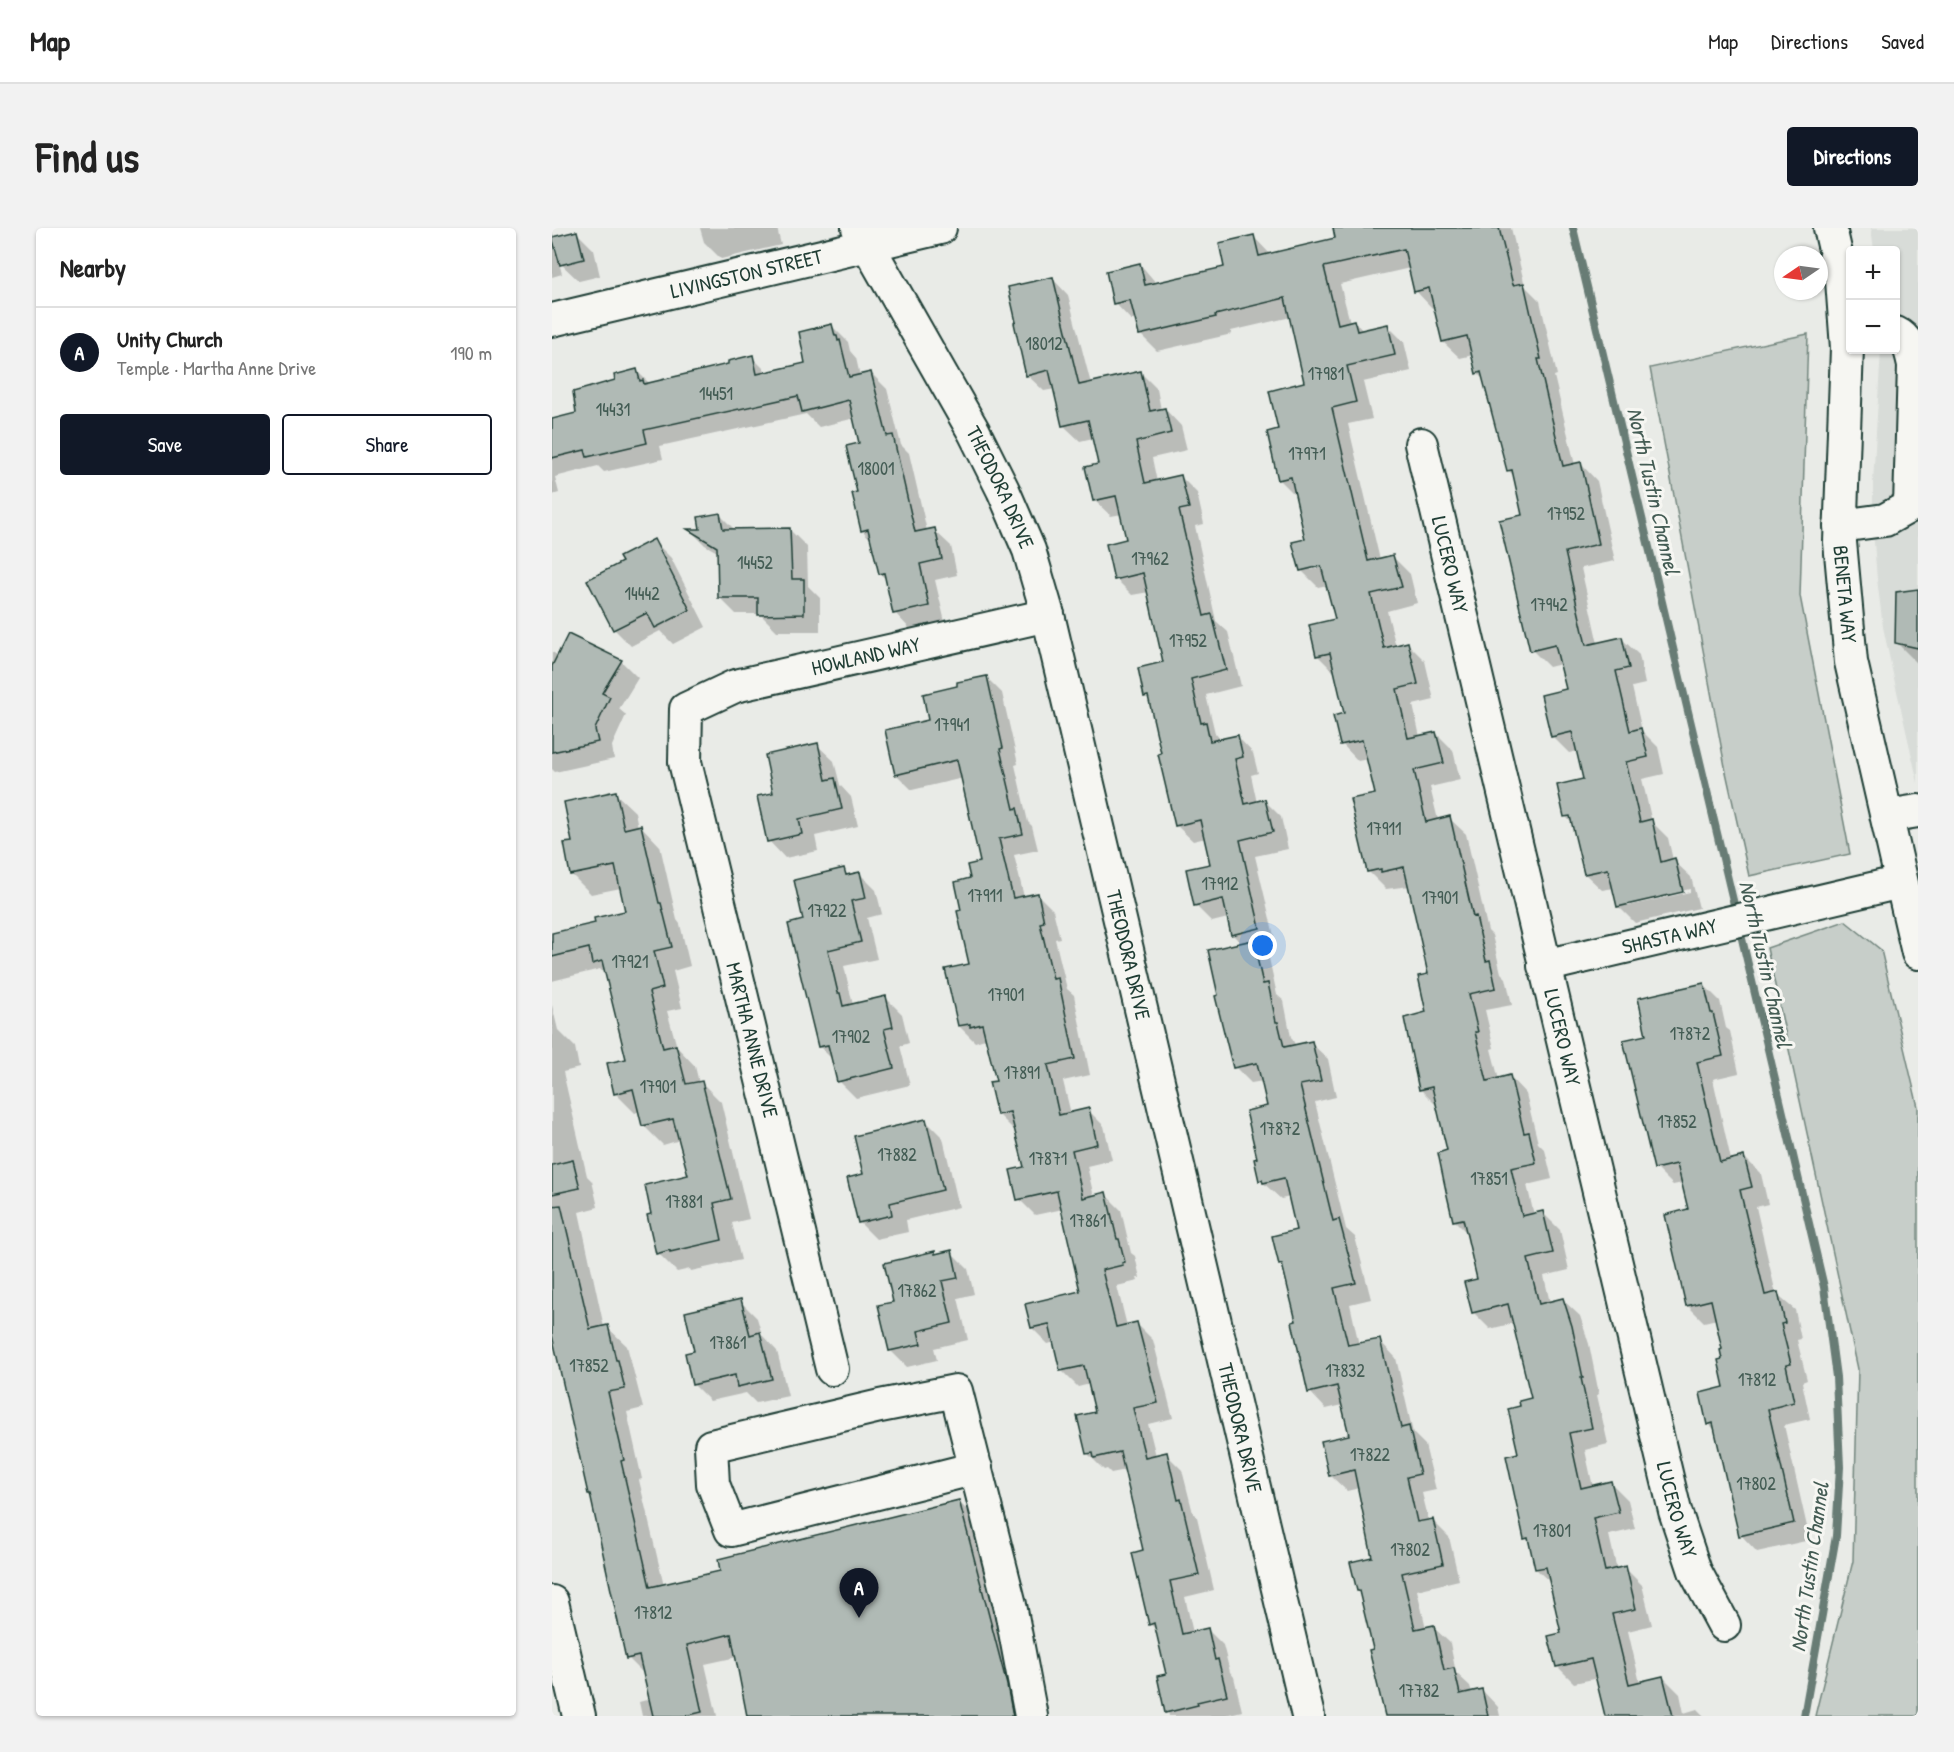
<!DOCTYPE html>
<html lang="en">
<head>
<meta charset="utf-8">
<style>
	body { margin:0; font-family:"Patrick Hand",sans-serif; background:#f2f2f2; color:#222 }
	.controls { position:absolute; right:18px; top:18px; display:grid; overflow:hidden; border-radius:6px; box-shadow:0 2px 4px #0004 }
	.controls button { width:54px; height:54px; display:grid; place-items:center; padding:0; border:0; border-bottom:2px solid #e0e0e0; background:#fff; color:#222; font:30px sans-serif }
	.compass { position:absolute; left:1222px; top:18px; width:54px; height:54px; border-radius:50%; background:#fff; box-shadow:0 2px 4px #0004; rotate:257deg }
	.you { position:absolute; left:711px; top:718px; width:21px; height:21px; margin:-15px; border:4px solid #fff; border-radius:50%; background:#1a73e8; box-shadow:0 0 0 9px #1a73e833 }
	.badge { display:grid; place-items:center; width:39px; height:39px; border-radius:50%; background:#111827; color:#fff; font-size:20px; font-weight:700 }
	.pin { position:absolute; translate:-50% -50px; filter:drop-shadow(0 2px 3px #0008) }
	.pin::after { content:''; position:absolute; top:32px; width:21px; height:18px; background:inherit; clip-path:polygon(0 0,100% 0,50% 100%) }
	.list { margin:0; padding:0; list-style:none }
	h2 { display:flex; justify-content:space-between; align-items:center; height:78px; margin:0; padding:0 24px; font-size:26px }
	h2 small { font-size:20px; font-weight:400; color:#767676 }
	.list li { display:grid; grid-template-columns:39px 1fr auto; gap:18px; align-items:center; box-sizing:border-box; height:90px; padding:0 24px; border-top:2px solid #e0e0e0 }
	.list b { display:block; font-size:22px; white-space:nowrap }
	.list p { margin:0; font-size:20px; white-space:nowrap; color:#767676 }
	.list em { font-size:20px; font-style:normal; color:#767676 }
	.actions { display:flex; gap:12px; padding:18px 24px }
	.actions a { flex:1; padding:14px 0; border:2px solid #111827; border-radius:6px; text-align:center; font-size:21px; color:#111827 }
	.actions .main { background:#111827; color:#fff }
	.map { position:relative; flex:none; width:1366px; height:1488px; overflow:hidden; border-radius:6px }
	header { display:flex; align-items:center; gap:36px; box-sizing:border-box; height:84px; padding:0 30px; background:#fff; border-bottom:2px solid #e0e0e0 }
	header strong { font-size:28px }
	nav { display:flex; gap:33px; margin-inline-start:auto; font-size:21px }
	.intro { display:flex; align-items:center; justify-content:space-between; box-sizing:border-box; height:144px; padding:0 36px }
	h1 { margin:0; font-size:42px }
	.button { padding:15px 27px; border-radius:6px; background:#111827; color:#fff; font-size:21px; font-weight:700 }
	main { display:flex; gap:36px; padding:0 36px }
	aside { flex:1; background:#fff; border-radius:6px; box-shadow:0 2px 4px #0004 }
	.map>svg:first-child { display:block }
	.built { fill:#d8dcd8 }
	.green { fill:#c7cec9; stroke:#73867e; stroke-width:1.5 }
	.shadow { fill:#0003; fill-rule:evenodd }
	.lines { fill:none; stroke-linecap:round; stroke-linejoin:round }
	.stream { stroke:#687c75; stroke-width:8 }
	.building { fill:#b0bab5; stroke:#1f3d34; stroke-width:1.5 }
	.minor-casing { stroke:#1f3d34; stroke-width:36 }
	.minor { stroke:#f6f6f2; stroke-width:32 }
	.labels { text-anchor:middle; stroke-width:6; stroke-linejoin:round; paint-order:stroke }
	.number-label { font-size:18px; fill:#435c54 }
	.street-label { font-size:21px; fill:#1f3d34; stroke:#f6f6f2 }
	.water-label { font-size:22px; font-style:italic; fill:#445c54; stroke:#f6f6f2 }
</style>
</head>
<body>
<header>
<strong>Map</strong>
<nav><a>Map</a><a>Directions</a><a>Saved</a></nav>
</header>
<div class="intro"><h1>Find us</h1><a class="button">Directions</a></div>
<main>
<aside>
<h2>Nearby<small></small></h2>
<ul class="list">
<li><span class="badge">A</span><div><b>Unity Church</b><p>Temple · Martha Anne Drive</p></div><em>190 m</em></li>
</ul>
<div class="actions"><a class="main">Save</a><a>Share</a></div>
</aside>
<div class="map">
<svg width="1366" height="1488" viewBox="0 0 1366 1488">
	<rect width="100%" height="100%" fill="#e9ebe7"/>
	<filter id="ink" filterUnits="userSpaceOnUse"><feTurbulence type="fractalNoise" baseFrequency=".0167" numOctaves="2"/><feDisplacementMap in="SourceGraphic" scale="12" xChannelSelector="R" yChannelSelector="G"/><feConvolveMatrix kernelMatrix="1 2 1 2 8 2 1 2 1" color-interpolation-filters="sRGB"/></filter>
	<g filter="url(#ink)">
		<path class="built" d="M1319,0H1366V555L1341,446L1331,399L1325,351L1321,302V254L1329,122H1344V22H1322Z"/>
		<g class="green">
			<path d="M1256,106L1248,368L1298,626L1197,648L1174,544L1098,140Z"/>
			<path d="M1293,693L1329,722L1366,879V1488H1263L1301,1333L1306,1141L1215,720Z"/>
		</g>
		<g class="shadow">
			<path d="M148,0H225L229,17L169,31L152,14Z"/>
			<path d="M783,0H959L973,58L988,73L1005,147L1002,148L1023,237L1029,236L1045,253L1063,333L1029,340L1046,416L1070,411L1087,427L1093,456L1080,459L1090,503L1106,519L1112,546L1090,551L1100,594L1116,610L1121,632L1139,649L1147,680L1083,695L1066,678L1062,660L1050,662L1033,646L1022,597L1013,588L1033,552L1026,523L1017,525L1000,508L1016,463L1009,436L997,439L980,422L972,288L963,249L956,242L933,153L925,145L921,127L908,130L891,114L883,79L880,80L864,63L858,40L788,56L798,94L802,93L811,103L835,97L852,114L859,143L811,154L820,191L796,196L828,332L841,329L858,346L865,375L835,383L844,419L856,416L873,433L882,472L861,477L868,509L884,505L901,522L908,552L878,559L886,592L897,590L914,606L936,703L940,707L949,745L954,750L960,777L933,782L942,820L939,821L947,852L958,849L974,866L986,915L993,922L1000,951L975,957L982,987L991,985L1008,1002L1017,1042L992,1048L998,1075L1011,1072L1028,1088L1037,1116L1047,1166L1045,1167L1056,1216L1033,1222L1041,1259L1059,1255L1076,1272L1083,1301L1057,1307L1065,1342L1073,1340L1090,1357L1100,1397L1076,1403L1088,1455L1111,1449L1128,1466L1132,1485L1145,1481L1152,1488H1055L1046,1450L1022,1455L1005,1438L1011,1406L1000,1356L984,1341L978,1315L974,1310L968,1226L970,1179L981,1171L962,1095L938,1101L921,1084L927,1052L916,1006L902,992L897,923L885,878L868,861L878,747L858,658L834,661L817,644L800,572L825,567L816,531L806,533L790,516L794,486L783,445L766,428L759,399L785,392L776,357L766,359L749,342L755,312L744,268L727,251L728,202L754,156L739,89L679,103L680,106L605,123L588,106L585,91L579,92L563,75L588,36L605,56L674,40L701,8L719,27L785,12ZM777,337L759,342V339ZM1138,661V664L1076,678V675Z"/>
			<path d="M0,4L2,10L25,5L42,22L48,48L27,53L7,34L10,46L0,49Z"/>
			<path d="M500,50L516,67L539,156L588,144L605,161L609,182L613,181L629,198L635,222L600,230L605,254L629,249L645,265L652,296L643,298L664,393L676,404L689,458L654,467L663,505L669,512L685,508L701,525L706,545L699,547L705,575L713,573L729,589L736,621L703,628L724,716L707,720L717,730L725,767L732,773L739,809L744,818L759,815L776,831L784,869L763,874L794,1001L803,1009L819,1071L798,1076L807,1117L828,1113L844,1130L861,1205L873,1217L884,1262L870,1265L877,1293L880,1292L897,1309L907,1352L865,1362L874,1400L881,1399L898,1415L904,1445L918,1458L920,1465L930,1462L946,1479L948,1488H834L823,1423L809,1366L806,1362L821,1330L807,1260L795,1263L778,1247L798,1208L791,1177L774,1181L758,1164L745,1094L733,1041L728,1036L746,1003L738,969L729,971L708,952L707,932L717,879L711,853L699,855L683,839L668,768L690,716L680,706L676,690L660,694L643,677L660,637L654,610L641,613L624,597L599,473L594,468L613,435L597,364L580,367L564,351L576,312L570,286L559,288L542,272L548,237L541,210L528,213L511,197L503,161L492,163L475,147Z"/>
			<path d="M280,98L296,114L298,123L304,130L308,148L319,145L335,161L349,217L357,225L375,303L382,302L399,318L405,347L383,352L393,394L359,402L343,385L335,352L328,346L320,313L310,302L307,265L309,216L303,190L267,199L254,186L108,218L111,231L52,244L46,238L3,249L7,265L0,267V193L26,186L65,153L85,143L98,156L178,137L200,129L216,145L255,136Z"/>
			<path d="M167,286L183,302H238L255,319L256,358L268,370V403H225L208,386H184L167,369V325L153,317L138,302H150Z"/>
			<path d="M102,313L119,330L154,399L121,416L108,403L79,418L62,401L72,335Z"/>
			<path d="M1366,362V436L1344,414L1346,365Z"/>
			<path d="M0,424L7,428L69,433L86,450L67,481L74,487L60,518L62,531L3,544L0,541Z"/>
			<path d="M434,449L450,465L466,536L463,537L476,594L480,598L486,622L462,627L472,669L485,666L501,682L508,710L503,711L515,761L522,767L538,847L511,853L519,886L536,882L552,898L560,932L535,938L542,969L553,966L569,982L579,1025L583,1028L588,1050H585L586,1053L565,1058L575,1098L585,1096L601,1112L621,1190L596,1196L604,1228L614,1226L630,1242L641,1285L645,1289L662,1362L633,1369L641,1405L655,1401L671,1417L678,1444L682,1449L690,1483L669,1488H617L607,1449L616,1447L606,1403L598,1396L592,1323L574,1242L559,1245L555,1241L552,1242L536,1226L545,1185L538,1156L526,1159L510,1143L503,1114L496,1116L480,1100L530,1064L511,981L483,987L467,971L473,940L464,902H462L446,886L445,854L436,815L433,811L423,814L407,798L419,737L411,683L420,651L430,635L411,550L360,562L344,546L378,493L407,459Z"/>
			<path d="M265,517L282,533L288,557L299,569L306,598L263,608L266,623L233,630L217,613L223,566Z"/>
			<path d="M63,565L83,584L86,599L89,598L108,618L125,692L128,696L138,738L121,743L130,780L115,783L125,819L143,838L147,855L149,854L169,874L197,991L180,995L189,1032L139,1043L138,1041L125,1044L106,1025L101,987L138,948L128,912L111,917L91,897L88,883L83,885L63,865L75,832L55,749L48,741L0,753V707L45,696L75,684L69,660L39,666L20,647L22,615Z"/>
			<path d="M291,642L297,648L308,646L324,662L330,686L315,690L325,731L292,738L301,777L333,769L350,786L357,815L348,818L358,857L304,870L287,853L282,833L268,819L237,697L253,694Z"/>
			<path d="M1151,756L1168,773L1174,800L1178,803L1187,845L1161,851L1179,932L1192,929L1209,946L1216,976L1204,979L1224,1066L1243,1082L1249,1111L1245,1112L1255,1152L1250,1154L1258,1191L1232,1197L1258,1312L1205,1324L1189,1307L1165,1204L1157,1196L1174,1160L1172,1122L1165,1091L1152,1094L1135,1077L1138,982L1131,955L1121,957L1104,940L1096,808Z"/>
			<path d="M0,777L6,802L23,819L27,840L11,844L35,948L40,953L46,979L27,984L52,1099H55L75,1118L91,1180L75,1184L90,1251L87,1252L112,1358L170,1344L406,1273L426,1293L476,1488H197L185,1429L153,1436L165,1488H90L87,1474L98,1471L93,1447L76,1430L40,1268L0,1105Z"/>
			<path d="M374,893L391,910L407,979L354,992L356,1004L324,1011L307,994L313,947Z"/>
			<path d="M382,1024L385,1027L399,1024L416,1041L422,1066L406,1070L416,1112L382,1120L385,1132L355,1139L338,1122L343,1075Z"/>
			<path d="M188,1073L205,1090L210,1107L225,1123L236,1168L204,1175L194,1165L158,1173L141,1156Z"/>
		</g>
		<g class="lines">
			<g class="stream">
				<path d="M1021,0L1184,685"/>
				<path d="M1187,698L1272,1059L1284,1149L1288,1239L1284,1308L1252,1488"/>
			</g>
		</g>
		<g class="building">
			<path d="M781,0H947L961,57L972,55L989,131H986L1011,238L1029,234L1047,316L1013,324L1034,417L1070,409L1077,440L1064,443L1078,503L1089,500L1096,529L1074,534L1088,594L1100,591L1109,634L1123,630L1131,664L1065,679L1056,641L1032,646L1018,588L1012,589L1005,557L1031,551L1020,504L999,509L989,467L1014,461L1003,417L978,423L947,292L970,287L960,242L955,243L929,144L924,146L915,108L890,114L877,60L862,64L852,21L772,39L786,96L802,92L805,103L836,96L843,127L795,138L804,174L780,180L816,333L841,327L850,359L819,366L832,420L856,414L866,456L845,461L856,510L884,504L892,535L862,542L874,594L898,588L921,689L924,688L934,733L938,732L944,760L917,766L926,804H923L935,853L958,847L972,905L977,904L984,935L959,940L970,988L991,983L1001,1025L976,1031L987,1076L1011,1070L1020,1098L1031,1150H1029L1040,1200L1017,1205L1029,1260L1059,1253L1067,1284L1041,1290L1053,1343L1074,1338L1084,1381L1060,1386L1077,1456L1111,1448L1121,1488H1053L1039,1431L1004,1439L996,1408L1009,1405L994,1339L983,1341L976,1310L972,1311L954,1228L966,1225L956,1181L968,1178L967,1173L979,1170L956,1076L920,1085L912,1054L925,1051L911,991L901,993L894,963L886,925L895,922L880,859L867,862L852,790L874,784L866,748L876,746L852,639L829,644V641L815,644L798,571L823,566L810,512L788,517L781,488L792,485L778,425L764,428L757,397L783,391L769,338L748,343L740,314L753,311L739,249L726,252L715,204L726,201L717,163L752,154L733,70L663,87L664,89L587,107L578,72L561,76L554,43L588,35L593,57L672,39L667,15L702,7L707,28L783,10Z"/>
			<path d="M25,3L32,31L8,37L0,9Z"/>
			<path d="M501,49L527,157L589,143L598,183L613,180L619,205L584,214L593,255L629,247L637,280L627,282L652,388L660,386L674,442L639,451L649,495L654,494L658,513L686,507L691,529L683,531L693,576L713,571L721,604L688,612L708,700L679,707L671,671L642,678L634,641L658,636L648,592L623,598L606,526L609,525L596,468L592,469L586,440L611,434L591,345L562,352L554,316L574,311L564,268L541,273L533,239L546,236L536,192L510,198L497,142L474,148L462,95L464,94L456,59Z"/>
			<path d="M280,96L283,108H285L286,113L288,112L297,149L319,144L335,208L341,207L363,304L383,300L390,331L368,336L377,378L341,386L332,345L327,346L316,301L309,303L300,265L305,264L294,218L307,215L297,172L250,184L246,168L92,202L95,215L35,229L33,222L0,230V191L24,185L21,164L63,152L62,147L85,141L88,153L91,152L92,156L176,136V133L201,127L205,146L253,135L247,104Z"/>
			<path d="M168,285L171,301L238,300L240,351H252V386L206,387V370H166L165,319L135,301H148L146,289Z"/>
			<path d="M102,311L138,382L103,400L95,385L61,402L35,352L70,334L67,329Z"/>
			<path d="M1366,361V420L1343,415L1344,364Z"/>
			<path d="M16,406L70,432L50,465L58,469L43,501L46,514L0,524V438Z"/>
			<path d="M435,448L451,520L448,521L462,581L465,580L471,606L447,611L461,670L486,665L492,694L488,695L501,751L506,750L523,831L496,837L507,887L537,880L545,916L520,922L531,970L554,964L565,1011H567L573,1034L570,1035L571,1037L550,1042L564,1099L585,1094L606,1175L581,1180L593,1229L615,1224L626,1272L629,1271L647,1347L618,1353L630,1406L656,1400L663,1432L666,1431L675,1467L645,1474L646,1477L613,1485L605,1448L614,1446L602,1395L597,1397L580,1325L591,1322L568,1224L542,1230L541,1225L534,1226L525,1188L543,1184L532,1138L508,1143L497,1096L479,1100L473,1076L528,1063L505,963L465,972L458,942L472,939L458,884L445,887L437,854L444,853L430,796L418,799V796L406,798L393,741L417,736L405,683L409,682L403,654L418,650L415,637L428,634L405,532L343,547L333,502L376,492L371,466L405,458V454Z"/>
			<path d="M266,515L274,552L283,550L290,581L247,591L250,606L215,614L205,568L221,565L213,527Z"/>
			<path d="M64,563L72,601L89,597L107,675H109L120,719L102,723L111,760L97,764L111,820L124,817L134,856L150,853L179,971L162,975L170,1012L118,1024V1022L104,1026L95,987L99,986L93,957L136,947L121,891L90,898L81,861L62,866L55,835L74,831L50,733L40,736L37,720L0,729V705L43,695L42,690L73,683L63,638L18,647L12,615L20,614L12,574Z"/>
			<path d="M292,640L294,647L308,644L314,670L299,673L309,714L276,722L286,765H288L291,778L334,768L341,799L332,801L342,840L285,854L276,817L266,819L236,696L251,692L242,652Z"/>
			<path d="M701,712L711,756L716,755L724,794H726L732,819L760,813L769,853L748,857L781,993L787,991L804,1055L782,1060L796,1117L828,1111L849,1200L857,1198L868,1246L855,1249L865,1294L881,1291L891,1336L850,1345L863,1401L882,1397L892,1442L902,1440L908,1466L930,1461L936,1488H833L817,1422L821,1421L807,1363H805L798,1334L820,1329L802,1242L777,1248L769,1213L797,1207L785,1158L756,1165L740,1094L744,1093L730,1036L727,1037L720,1008L744,1002L732,950L711,955L710,952L707,953L702,931L705,930L694,883L715,878L705,835L681,840L663,768L666,767L656,722Z"/>
			<path d="M1152,755L1159,785H1161L1171,828L1145,834L1168,934L1192,928L1200,959L1188,962L1213,1067L1226,1064L1233,1095L1229,1096L1239,1136L1234,1137L1242,1174L1216,1181L1242,1295L1187,1308L1161,1195L1155,1197L1148,1165L1172,1159L1166,1132L1170,1131L1168,1122L1170,1121L1159,1072L1134,1078L1113,987L1136,981L1125,936L1102,941L1071,812L1094,807L1086,770Z"/>
			<path d="M374,891L391,962L338,975L340,987L306,995L295,950L311,946L302,908Z"/>
			<path d="M21,932L28,960L0,966V937Z"/>
			<path d="M9,977L38,1101L56,1097L64,1132H66L73,1161L56,1164L72,1232L69,1233L98,1359L168,1343L166,1331L407,1272L455,1457L461,1488H195L179,1406L135,1417L150,1484L133,1488H101L87,1428L74,1431L38,1266H36L0,1107V978Z"/>
			<path d="M400,1022L406,1050L390,1053L400,1095L366,1103L369,1116L337,1123L326,1077L341,1074L332,1035L383,1023V1026Z"/>
			<path d="M189,1071L198,1107L208,1104L220,1151L185,1159L183,1147L140,1157L133,1125L142,1123L133,1084Z"/>
		</g>
		<g class="lines">
			<defs>
				<g id="minor">
					<path id="s1" d="M306,0L422,204L451,262L477,322L496,387L756,1488"/>
					<path id="s2" d="M1278,0L1290,52L1295,120L1288,314L1299,434L1366,725"/>
					<path id="s3" d="M0,92L388,0"/>
					<path id="s4" d="M869,216L1123,1283L1143,1343L1172,1397"/>
					<path d="M1288,298L1333,292L1358,278L1362,137C1359,124 1357,111 1344,105"/>
					<path d="M1335,588L1366,583"/>
					<path id="s5" d="M992,738L1349,654"/>
					<path id="s6" d="M280,1141L133,534L134,481L183,458L496,387"/>
					<path d="M424,1240L179,1302L161,1256L159,1218L328,1178L404,1163L458,1377L479,1488"/>
					<path d="M0,1374L27,1488"/>
				</g>
			</defs>
			<use href="#minor" class="minor-casing"/>
			<use href="#minor" class="minor"/>
		</g>
	</g>
	<g class="labels">
		<g class="number-label">
			<text x="492" y="122">18012</text>
			<text x="774" y="152">17981</text>
			<text x="164" y="172">14451</text>
			<text x="61" y="188">14431</text>
			<text x="755" y="232">17971</text>
			<text x="324" y="247">18001</text>
			<text x="1014" y="292">17952</text>
			<text x="598" y="337">17962</text>
			<text x="203" y="341">14452</text>
			<text x="90" y="372">14442</text>
			<text x="997" y="383">17942</text>
			<text x="636" y="419">17952</text>
			<text x="400" y="503">17941</text>
			<text x="832" y="607">17911</text>
			<text x="668" y="662">17912</text>
			<text x="433" y="674">17911</text>
			<text x="888" y="676">17901</text>
			<text x="275" y="689">17922</text>
			<text x="78" y="740">17921</text>
			<text x="454" y="773">17901</text>
			<text x="1138" y="812">17872</text>
			<text x="299" y="815">17902</text>
			<text x="470" y="851">17891</text>
			<text x="106" y="865">17901</text>
			<text x="1125" y="900">17852</text>
			<text x="728" y="907">17872</text>
			<text x="345" y="933">17882</text>
			<text x="496" y="937">17871</text>
			<text x="937" y="957">17851</text>
			<text x="132" y="980">17881</text>
			<text x="536" y="999">17861</text>
			<text x="365" y="1069">17862</text>
			<text x="176" y="1121">17861</text>
			<text x="37" y="1144">17852</text>
			<text x="793" y="1149">17832</text>
			<text x="1205" y="1158">17812</text>
			<text x="818" y="1233">17822</text>
			<text x="1204" y="1262">17802</text>
			<text x="1000" y="1309">17801</text>
			<text x="858" y="1328">17802</text>
			<text x="101" y="1391">17812</text>
			<text x="867" y="1469">17782</text>
		</g>
		<g class="street-label">
			<text dy="7" stroke="none"><textPath href="#s3" startOffset="200">LIVINGSTON STREET</textPath></text>
			<text dy="7" stroke="none"><textPath href="#s1" startOffset="296">THEODORA DRIVE</textPath></text>
			<text dy="7" stroke="none"><textPath href="#s4" startOffset="124">LUCERO WAY</textPath></text>
			<text dy="7" stroke="none"><textPath href="#s2" startOffset="368">BENETA WAY</textPath></text>
			<text dy="7" stroke="none"><textPath href="#s6" startOffset="866">HOWLAND WAY</textPath></text>
			<text dy="7" stroke="none"><textPath href="#s5" startOffset="129">SHASTA WAY</textPath></text>
			<text dy="7" stroke="none"><textPath href="#s1" startOffset="782">THEODORA DRIVE</textPath></text>
			<text dy="7" stroke="none"><textPath href="#s4" startOffset="610">LUCERO WAY</textPath></text>
			<text transform="translate(200 812) rotate(76)" y="7">MARTHA ANNE DRIVE</text>
			<text dy="7" stroke="none"><textPath href="#s1" startOffset="1268">THEODORA DRIVE</textPath></text>
			<text dy="7" stroke="none"><textPath href="#s4" startOffset="1096">LUCERO WAY</textPath></text>
		</g>
		<g class="water-label">
			<text transform="translate(1102 263) rotate(77)" y="8">North Tustin Channel</text>
			<text transform="translate(1214 736) rotate(77)" y="8">North Tustin Channel</text>
			<text transform="translate(1257 1339) rotate(-82)" y="8">North Tustin Channel</text>
		</g>
	</g>
</svg>
<div class="controls">
<button>+</button>
<button>−</button>
</div>
<svg class="compass" viewBox="-18 -18 36 36"><path d="M0-13l5 13h-10z" fill="#e53935"/><path d="M0 13l5-13h-10z" fill="#767676"/></svg>
<div class="you"></div>
<div class="pin badge" style="left:307px;top:1390px">A</div>
</div>
</main>
</body>
</html>
